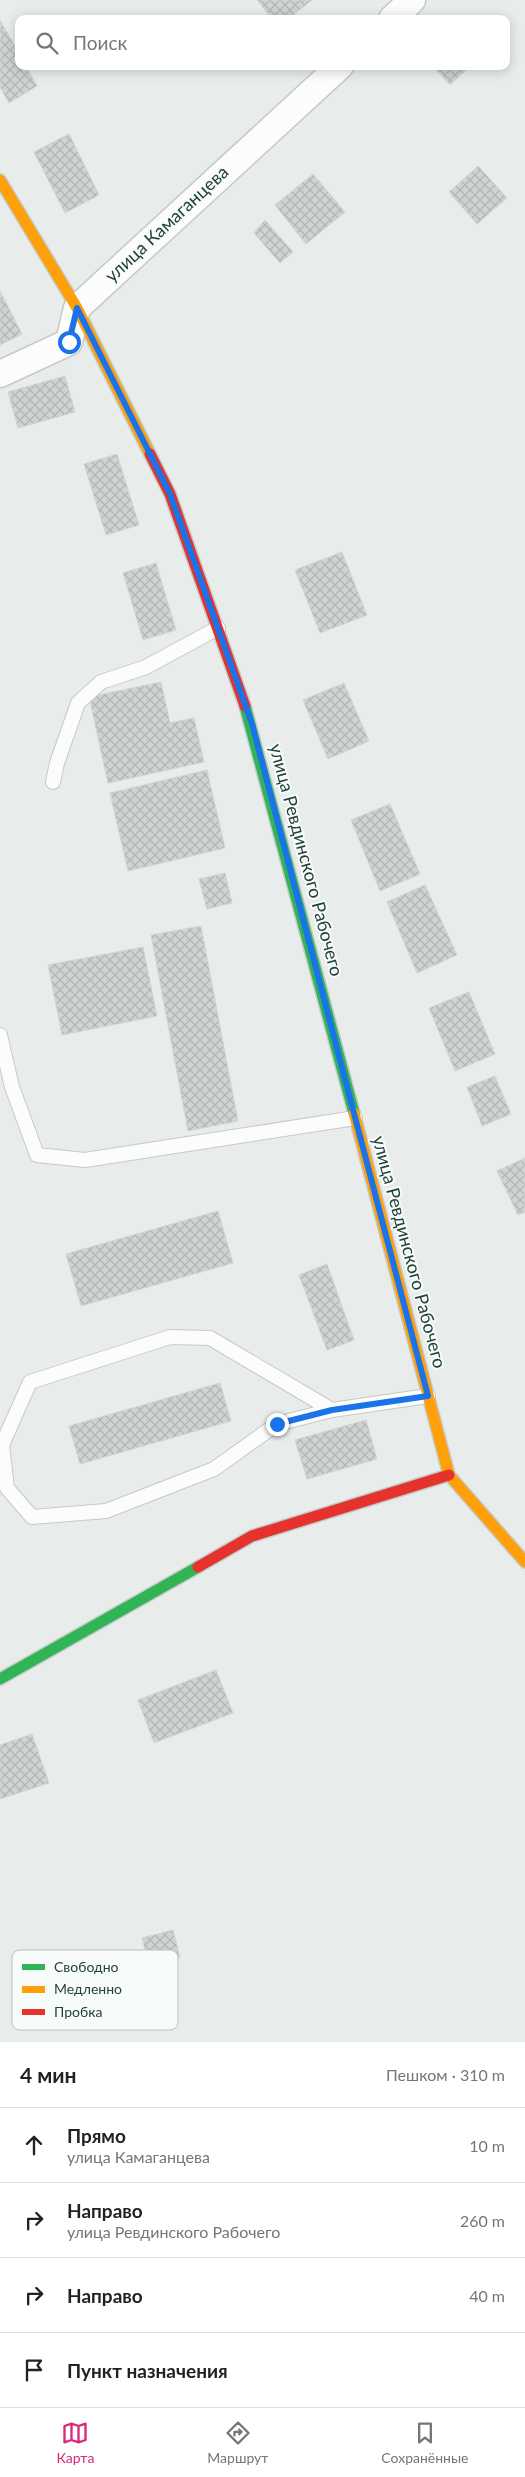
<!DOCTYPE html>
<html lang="ru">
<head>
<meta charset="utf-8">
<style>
	body { margin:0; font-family:Lato,sans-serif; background:#f6f6f6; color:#222 }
	.stop { position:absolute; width:15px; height:15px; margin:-11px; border:4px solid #1a73e8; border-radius:50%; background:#fff }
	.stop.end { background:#1a73e8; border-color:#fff; box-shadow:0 1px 5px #0008 }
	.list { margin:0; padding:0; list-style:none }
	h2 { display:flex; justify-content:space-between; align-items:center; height:65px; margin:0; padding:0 20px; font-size:21px }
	h2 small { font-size:16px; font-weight:400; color:#767676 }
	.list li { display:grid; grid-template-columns:32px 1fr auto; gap:15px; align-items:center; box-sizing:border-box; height:75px; padding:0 20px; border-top:1px solid #e0e0e0 }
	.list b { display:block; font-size:19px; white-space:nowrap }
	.list p { margin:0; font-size:16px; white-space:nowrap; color:#767676 }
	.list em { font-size:16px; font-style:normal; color:#767676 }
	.icon { flex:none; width:28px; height:28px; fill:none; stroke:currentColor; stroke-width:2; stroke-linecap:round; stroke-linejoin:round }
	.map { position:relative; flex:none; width:525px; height:2042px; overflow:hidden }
	.search { position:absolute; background:#fff; box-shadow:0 2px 12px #0003; left:15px; right:15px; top:15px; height:55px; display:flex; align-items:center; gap:12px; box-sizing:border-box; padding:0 18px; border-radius:10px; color:#767676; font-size:19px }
	.sheet { height:365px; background:#fff }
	nav { display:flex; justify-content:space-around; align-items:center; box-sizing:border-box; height:70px; border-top:1px solid #e0e0e0; background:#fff; font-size:14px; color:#767676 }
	nav a { display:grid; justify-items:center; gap:2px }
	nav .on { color:#db2777 }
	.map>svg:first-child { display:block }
	.building { fill:url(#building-cross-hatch); stroke:#d1d6d4 }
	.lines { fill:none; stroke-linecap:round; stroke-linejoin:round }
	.lane-casing { stroke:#c5cac8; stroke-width:16 }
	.street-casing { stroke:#c5cac8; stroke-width:29 }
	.fast-casing { stroke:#c3cbc8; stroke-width:14 }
	.slow-casing { stroke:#c3cbc8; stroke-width:14 }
	.jam-casing { stroke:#c3cbc8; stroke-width:14 }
	.lane { stroke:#fcfcfc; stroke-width:14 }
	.street { stroke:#fcfcfc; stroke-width:26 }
	.fast { stroke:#30b455; stroke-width:11 }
	.slow { stroke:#ff9f0a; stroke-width:11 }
	.jam { stroke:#e5322d; stroke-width:11 }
	.route { stroke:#1a73e8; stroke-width:6 }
	.labels { text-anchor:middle; stroke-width:4; stroke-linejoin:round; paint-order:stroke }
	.street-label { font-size:18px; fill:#24423a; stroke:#f7fbf9 }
	.key { fill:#f7fbf9; stroke:#b8c4c0; stroke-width:1 }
	.key-label { font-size:14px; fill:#24423a }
</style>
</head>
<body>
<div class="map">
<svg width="525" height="2042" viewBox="0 0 525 2042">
	<defs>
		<pattern id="building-cross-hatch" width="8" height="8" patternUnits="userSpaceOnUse" patternTransform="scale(1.25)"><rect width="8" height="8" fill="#cfd4d2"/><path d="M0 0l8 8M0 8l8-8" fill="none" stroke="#b2b7b5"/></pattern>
	</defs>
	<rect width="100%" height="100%" fill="#e8edeb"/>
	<g class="building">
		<path d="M257,0H312L288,19H272Z"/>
		<path d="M0,20L19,53V66H26L37,86L9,103L0,87Z"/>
		<path d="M433,66H470L450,85Z"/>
		<path d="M69,134L99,195L65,213L34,152Z"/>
		<path d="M478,166L507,198L477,224L449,192Z"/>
		<path d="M313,174L345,212L306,244L275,205Z"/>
		<path d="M265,220L293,252L280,263L254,233Z"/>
		<path d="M0,291L22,334L0,345Z"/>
		<path d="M65,376L75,412L18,428L8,392Z"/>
		<path d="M117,454L139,525L106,535L84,464Z"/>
		<path d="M342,552L367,615L320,633L295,570Z"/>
		<path d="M156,563L176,630L143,640L123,573Z"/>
		<path d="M161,682L170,723L194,718L204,762L108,783L89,697Z"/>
		<path d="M344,683L369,741L328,759L303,700Z"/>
		<path d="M207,770L225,848L128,871L110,793Z"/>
		<path d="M390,804L420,874L380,891L351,820Z"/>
		<path d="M225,873L232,903L207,909L199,879Z"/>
		<path d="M425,885L457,955L417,973L387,902Z"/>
		<path d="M201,926L238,1121L188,1131L151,935Z"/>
		<path d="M143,947L157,1016L62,1035L48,965Z"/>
		<path d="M469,992L495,1054L455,1071L429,1008Z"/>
		<path d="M495,1076L511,1114L482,1126L467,1087Z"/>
		<path d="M525,1158V1212L518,1215L497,1171Z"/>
		<path d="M218,1211L233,1263L81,1306L66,1254Z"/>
		<path d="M327,1264L354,1340L327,1350L299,1275Z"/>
		<path d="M220,1383L231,1421L80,1464L69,1426Z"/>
		<path d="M366,1420L377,1459L307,1479L295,1440Z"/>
		<path d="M216,1670L233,1713L154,1743L138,1700Z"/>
		<path d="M32,1734L49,1783L0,1799V1745Z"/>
		<path d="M173,1930L180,1957L149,1965L142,1938Z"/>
	</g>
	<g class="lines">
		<defs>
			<g id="lane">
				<path d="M53,782L57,763L78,703L101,682L146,667L218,628"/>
				<path d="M0,1035L12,1087L37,1155L85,1160L355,1118"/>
				<path d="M332,1410L210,1338L170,1337L30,1382L2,1445L7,1488L32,1517L106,1511L214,1469L277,1424L332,1410L428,1396"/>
			</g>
			<g id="street">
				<path d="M392,19L412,0"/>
				<path d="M0,374L69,342L77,308L340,66"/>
			</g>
			<g id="fast">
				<path d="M245,706L354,1113"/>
				<path d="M0,1679L198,1567"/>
			</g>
			<g id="slow">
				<path d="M0,180L77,308L150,454"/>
				<path d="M354,1113L449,1475L525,1562"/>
			</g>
			<g id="jam">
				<path d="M150,454L170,494L245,706"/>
				<path d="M198,1567L252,1536L449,1475"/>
			</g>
		</defs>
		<use href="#lane" class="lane-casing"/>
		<use href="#street" class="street-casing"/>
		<use href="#fast" class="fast-casing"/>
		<use href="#slow" class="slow-casing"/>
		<use href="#jam" class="jam-casing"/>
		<use href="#lane" class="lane"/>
		<use href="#street" class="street"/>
		<use href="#fast" class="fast"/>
		<use href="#slow" class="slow"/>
		<use href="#jam" class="jam"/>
	</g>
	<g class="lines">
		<path class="route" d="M69,342L77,308L170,494L252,724L428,1396L332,1410L277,1424"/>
	</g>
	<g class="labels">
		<g class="street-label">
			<text transform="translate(167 224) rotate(-43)" y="6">улица Камаганцева</text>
			<text transform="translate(306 860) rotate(75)" y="6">улица Ревдинского Рабочего</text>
			<text transform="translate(409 1252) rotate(75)" y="6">улица Ревдинского Рабочего</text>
		</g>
	</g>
	<rect x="12" y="1950" width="166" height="80" rx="8" class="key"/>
	<rect x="22" y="1964" width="23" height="6" fill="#30b455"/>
	<rect x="22" y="1986" width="23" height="7" fill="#ff9f0a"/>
	<rect x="22" y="2009" width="23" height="6" fill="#e5322d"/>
	<g class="key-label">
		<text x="54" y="1972">Свободно</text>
		<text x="54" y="1994">Медленно</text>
		<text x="54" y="2017">Пробка</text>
	</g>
</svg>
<div class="stop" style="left:69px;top:342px"></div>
<div class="stop end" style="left:277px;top:1424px"></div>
<div class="search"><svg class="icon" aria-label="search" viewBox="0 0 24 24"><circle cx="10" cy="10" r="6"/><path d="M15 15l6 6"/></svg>Поиск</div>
</div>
<section class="sheet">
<h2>4 мин<small>Пешком · 310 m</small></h2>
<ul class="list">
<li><svg class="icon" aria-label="ahead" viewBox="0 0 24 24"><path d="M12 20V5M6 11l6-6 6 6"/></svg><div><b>Прямо</b><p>улица Камаганцева</p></div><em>10 m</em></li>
<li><svg class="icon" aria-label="right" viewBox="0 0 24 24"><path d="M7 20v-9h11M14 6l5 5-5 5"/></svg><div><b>Направо</b><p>улица Ревдинского Рабочего</p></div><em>260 m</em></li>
<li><svg class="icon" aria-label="right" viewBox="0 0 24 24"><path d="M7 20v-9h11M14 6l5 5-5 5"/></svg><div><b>Направо</b></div><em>40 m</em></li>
<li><svg class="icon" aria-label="arrive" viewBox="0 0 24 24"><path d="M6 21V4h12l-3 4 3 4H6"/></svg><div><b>Пункт назначения</b></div></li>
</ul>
</section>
<nav>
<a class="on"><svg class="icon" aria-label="map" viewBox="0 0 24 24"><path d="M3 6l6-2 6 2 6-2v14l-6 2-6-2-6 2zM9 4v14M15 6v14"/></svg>Карта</a>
<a><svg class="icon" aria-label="directions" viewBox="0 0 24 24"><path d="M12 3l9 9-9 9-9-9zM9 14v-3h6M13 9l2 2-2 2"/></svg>Маршрут</a>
<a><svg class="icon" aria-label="saved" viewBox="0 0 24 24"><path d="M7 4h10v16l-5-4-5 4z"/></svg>Сохранённые</a>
</nav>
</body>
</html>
